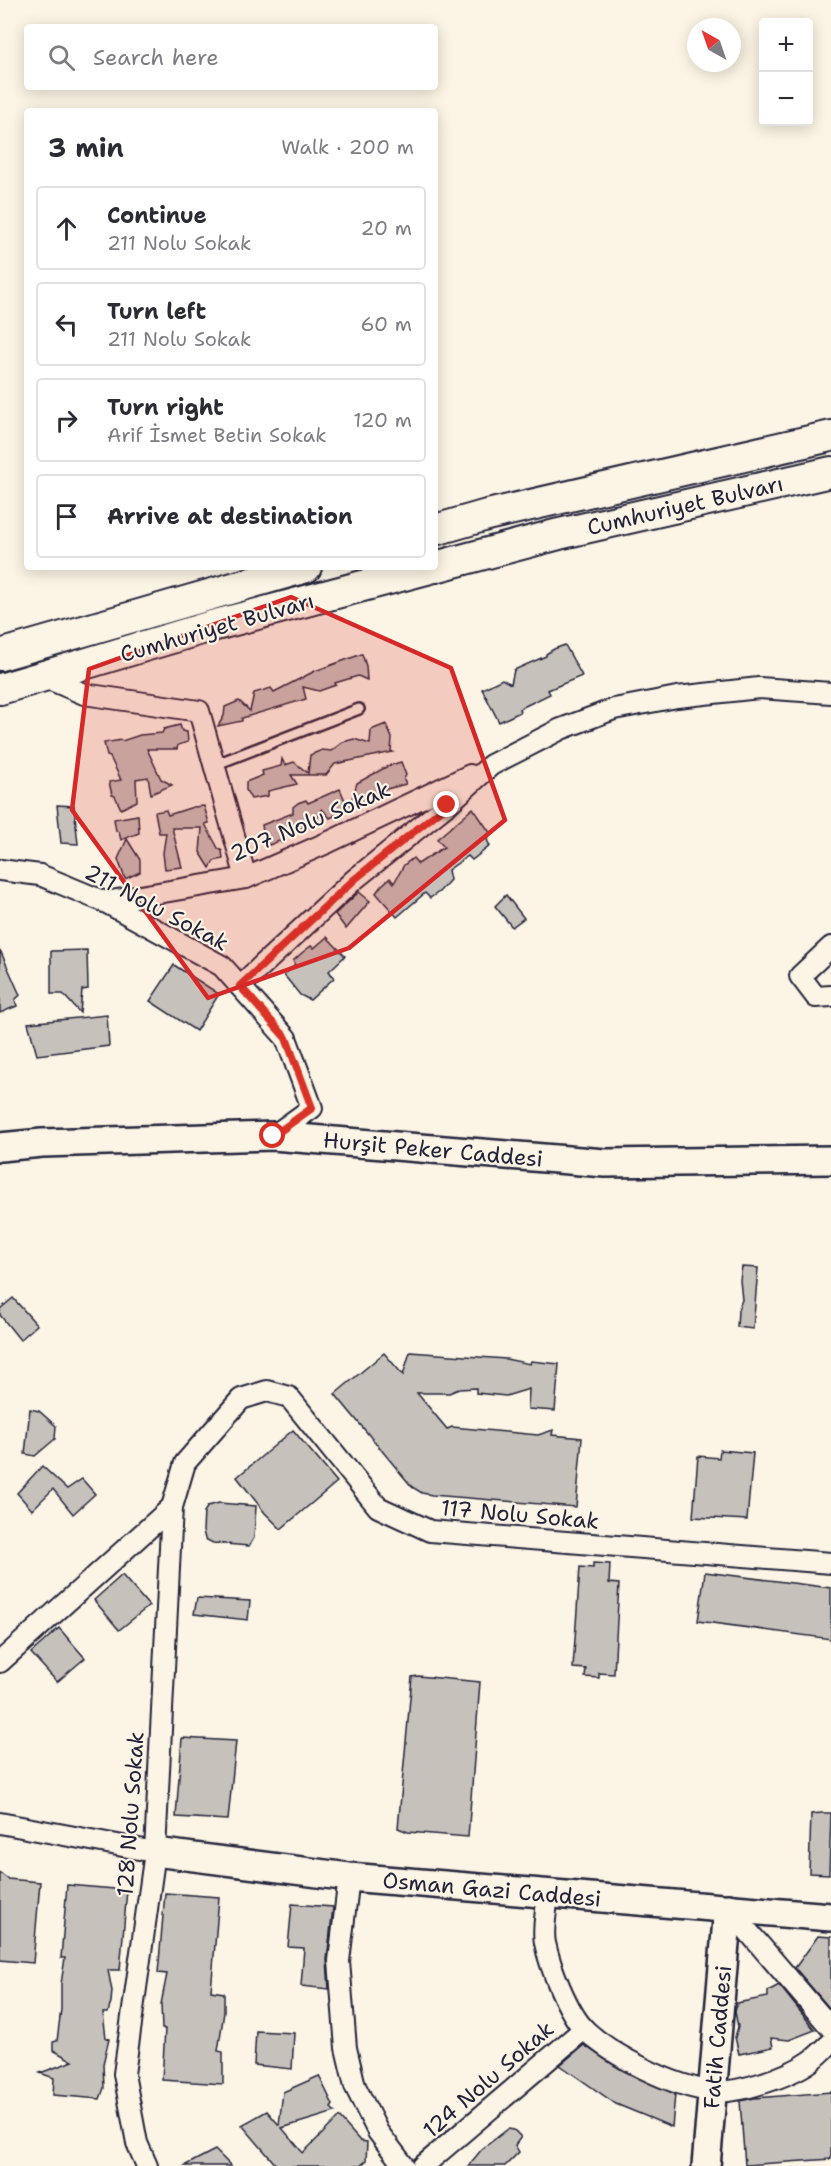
<!DOCTYPE html>
<html lang="en">
<head>
<meta charset="utf-8">
<style>
	body { margin:0; font-family:"Shantell Sans",sans-serif; background:#f7f7f7; color:#2b2b33 }
	.controls { position:absolute; right:18px; top:18px; display:grid; overflow:hidden; border-radius:6px; box-shadow:0 3px 15px #0003 }
	.controls button { width:54px; height:54px; display:grid; place-items:center; padding:0; border:0; border-bottom:2px solid #e1e1e2; background:#fff; color:#2b2b33; font:30px sans-serif }
	.compass { position:absolute; left:687px; top:18px; width:54px; height:54px; border-radius:50%; background:#fff; box-shadow:0 3px 15px #0003; rotate:320deg }
	.stop { position:absolute; width:18px; height:18px; margin:-14px; border:4px solid #d93025; border-radius:50%; background:#fff }
	.stop.end { background:#d93025; border-color:#fff; box-shadow:0 2px 6px #0008 }
	.list { margin:0; padding:0; list-style:none }
	h2 { display:flex; justify-content:space-between; align-items:center; height:78px; margin:0; padding:0 24px; font-size:26px }
	h2 small { font-size:20px; font-weight:400; color:#7c7c81 }
	.list li { display:grid; grid-template-columns:39px 1fr auto; gap:18px; align-items:center; box-sizing:border-box; height:84px; margin:0 12px 12px; padding:0 12px; border:2px solid #e1e1e2; border-radius:6px }
	.list b { display:block; font-size:22px; white-space:nowrap }
	.list p { margin:0; font-size:20px; white-space:nowrap; color:#7c7c81 }
	.list em { font-size:20px; font-style:normal; color:#7c7c81 }
	.icon { flex:none; width:33px; height:33px; fill:none; stroke:currentColor; stroke-width:2; stroke-linecap:round; stroke-linejoin:round }
	.map { position:relative; flex:none; width:831px; height:2166px; overflow:hidden }
	.search { position:absolute; background:#fff; box-shadow:0 3px 15px #0003; left:24px; top:24px; width:414px; height:66px; display:flex; align-items:center; gap:15px; box-sizing:border-box; padding:0 21px; border-radius:6px; color:#7c7c81; font-size:22px }
	.panel { position:absolute; background:#fff; box-shadow:0 3px 15px #0003; left:24px; top:108px; width:414px; height:462px; border-radius:6px }
	.map>svg:first-child { display:block }
	.building { fill:#c6c1bb; stroke:#22223b; stroke-width:1.5 }
	.lines { fill:none; stroke-linecap:round; stroke-linejoin:round }
	.lane-casing { stroke:#22223b; stroke-width:14 }
	.street-casing { stroke:#22223b; stroke-width:24 }
	.secondary-casing { stroke:#22223b; stroke-width:32 }
	.primary-casing { stroke:#22223b; stroke-width:34 }
	.lane { stroke:#fcf5e5; stroke-width:9 }
	.street { stroke:#fcf5e5; stroke-width:20 }
	.secondary { stroke:#fcf5e5; stroke-width:27 }
	.primary { stroke:#fcf5e5; stroke-width:30 }
	.route { stroke:#d93025; stroke-width:8 }
	.marked { fill:#d62828; fill-opacity:0.2; stroke:#d62828; stroke-width:4.5; stroke-linejoin:round }
	.labels { text-anchor:middle; stroke-width:4.5; stroke-linejoin:round; paint-order:stroke }
	.street-label { font-size:22px; fill:#22223b; stroke:#fcf5e5 }
</style>
</head>
<body>
<div class="map">
<svg width="831" height="2166" viewBox="0 0 831 2166">
	<rect width="100%" height="100%" fill="#fcf5e5"/>
	<filter id="ink" filterUnits="userSpaceOnUse"><feTurbulence type="fractalNoise" baseFrequency=".0167" numOctaves="2"/><feDisplacementMap in="SourceGraphic" scale="12" xChannelSelector="R" yChannelSelector="G"/><feConvolveMatrix kernelMatrix="1 2 1 2 8 2 1 2 1" color-interpolation-filters="sRGB"/></filter>
	<g filter="url(#ink)">
		<g class="building">
			<path d="M565,645L582,676L548,690L550,694L519,709L520,712L499,722L482,689L502,679L511,684L514,670L546,656V654L554,649Z"/>
			<path d="M362,654L366,666L367,680L358,676L335,683L336,685L319,691L303,687L306,699L242,718V721L218,726L224,716L225,707L239,701L250,711L254,693L271,688L274,692L315,671Z"/>
			<path d="M386,724L392,738L391,751L393,752L335,764L326,775H291L297,784L268,791V796L251,799L246,790V782L263,775L262,771L281,766L282,759L285,765L294,762L308,773L310,755L322,750L331,751L343,742L354,739L370,744L371,730Z"/>
			<path d="M180,725L182,731L187,732L188,742L178,745L177,749H147L161,779L172,785L151,794L148,777L136,779L137,801L121,809L115,796L112,795L109,782L121,780L110,757L107,756L104,743L121,740L122,741L140,735L162,733L164,729Z"/>
			<path d="M401,762L406,775L404,779L406,784L379,791L377,795L364,802L350,805L357,783L388,766Z"/>
			<path d="M340,789L347,805L343,806L345,811L330,818L322,809L314,826L290,831L282,843L279,841L269,845L264,839L262,825L293,813V807L298,803L306,800L308,803Z"/>
			<path d="M57,805L74,806L78,844L61,843Z"/>
			<path d="M204,806L209,823L205,824L218,848L222,851L223,859L214,861L210,868L200,852L202,828H172L182,867L165,869L163,853L166,833H159L155,812L166,810L168,815L193,807Z"/>
			<path d="M473,808L491,834L487,840L490,846L472,860L468,856L448,870L450,880L439,892L430,898L425,893L397,917L376,893L381,886L390,878L394,883L404,865L413,858L418,864L444,847L437,839Z"/>
			<path d="M138,815L139,833L121,840L119,832L116,831L114,819Z"/>
			<path d="M127,839L140,860V872L125,879L118,859Z"/>
			<path d="M359,892L370,901L346,929L335,914Z"/>
			<path d="M506,895L524,918L512,927L495,906Z"/>
			<path d="M327,937L345,956L329,971L334,978L310,1000L300,995L284,975L295,965L293,961L303,952L311,946L314,948Z"/>
			<path d="M0,950L20,995L15,1000L17,1006L0,1013Z"/>
			<path d="M87,950L88,989L82,990L80,1013L63,994H51V951Z"/>
			<path d="M174,965L219,994L196,1031L150,1001Z"/>
			<path d="M107,1015L109,1046L37,1055L28,1023Z"/>
			<path d="M742,1267L758,1268L753,1329L737,1327L738,1310L742,1300L740,1280Z"/>
			<path d="M13,1298L37,1325L20,1340L0,1315V1309Z"/>
			<path d="M410,1352L506,1359L530,1364L531,1361L559,1364L555,1411L528,1409L529,1389L506,1396L476,1393V1388L459,1389L449,1393H417L447,1429L452,1427L538,1435L553,1430L552,1435L582,1438L576,1507L432,1495L422,1493L412,1487L335,1394L384,1353L403,1375Z"/>
			<path d="M30,1409L39,1411L56,1426L55,1439L35,1456L25,1454Z"/>
			<path d="M293,1430L337,1482L281,1529L265,1513L237,1477Z"/>
			<path d="M720,1450L753,1453L747,1520L693,1517L698,1456L719,1458Z"/>
			<path d="M42,1466L67,1489L82,1479L95,1494L73,1514L53,1489L32,1510L17,1493Z"/>
			<path d="M219,1503L256,1506L254,1538L249,1546L213,1543L205,1539L203,1531L204,1512L208,1506Z"/>
			<path d="M593,1563L610,1564L609,1583L619,1584L614,1674L599,1673V1678L585,1677L586,1669L573,1668L580,1567L593,1568Z"/>
			<path d="M705,1572L831,1588V1639L698,1621Z"/>
			<path d="M122,1575L149,1606L119,1630L94,1600Z"/>
			<path d="M197,1598L250,1601L248,1620L194,1614Z"/>
			<path d="M59,1628L85,1658L57,1682L31,1653Z"/>
			<path d="M418,1676L480,1682L468,1837L408,1832L398,1828L412,1677Z"/>
			<path d="M182,1738L236,1741L228,1820L176,1817Z"/>
			<path d="M822,1813H831L829,1874L809,1873L811,1814Z"/>
			<path d="M0,1873L8,1879L40,1882L33,1963L0,1960Z"/>
			<path d="M67,1885L127,1890L120,1970H108L112,1991L111,2002L108,2013H103L106,2038L109,2039L103,2064L104,2088L100,2099L53,2095L54,2078L40,2073L73,2061L53,2050V2042L57,2041L61,2009V1984L65,1958H61Z"/>
			<path d="M165,1893L219,1897L211,1991L224,1993V2012L218,2051L223,2052V2084L162,2080L165,2029H162L161,2004L167,1974L158,1973Z"/>
			<path d="M292,1904L333,1907L327,1960L329,1989L301,1986L304,1948L288,1947Z"/>
			<path d="M818,1936L831,1937V2010L795,1968Z"/>
			<path d="M779,1985L815,2030L789,2040L771,2038L773,2047L739,2054L735,2037L738,2027L735,2012L737,2003L768,1997V1991Z"/>
			<path d="M256,2031L294,2033L292,2069L254,2065Z"/>
			<path d="M584,2045L622,2070L675,2094L672,2127L616,2104L560,2065Z"/>
			<path d="M319,2076L333,2105L331,2108L335,2112L282,2128L303,2153L339,2117L360,2141L367,2142L366,2161L360,2166H277L242,2125L267,2111L279,2125L283,2092Z"/>
			<path d="M831,2092V2159L745,2165L740,2101L754,2098Z"/>
			<path d="M508,2129L514,2130L521,2137L515,2145L519,2152L505,2166H468L482,2149Z"/>
			<path d="M215,2150L231,2166H184Z"/>
		</g>
		<g class="lines">
			<defs>
				<path id="lane" d="M214,765L359,709"/>
				<g id="street">
					<path d="M44,677L84,694L199,711L246,878"/>
					<path d="M0,870L40,875L105,902L222,966L286,1038L312,1108L273,1136"/>
					<path d="M105,902L246,878L329,842L470,775"/>
					<path d="M831,947L800,976L816,997L831,996"/>
					<path d="M240,986L355,879L447,805L491,765L561,729L614,709L677,697L759,688L831,693"/>
					<path d="M0,1662L172,1507"/>
					<path d="M0,1823L155,1852"/>
					<path d="M349,1877L339,1961L346,2048L355,2086L378,2132L404,2166"/>
					<path d="M548,1893C547,1908 542,1929 545,1943C550,1967 568,2013 585,2030C614,2057 672,2086 711,2091C736,2095 790,2076 811,2061C818,2056 824,2049 831,2043"/>
					<path d="M728,1908L831,2028"/>
					<path d="M147,2166L137,2143L124,2074L155,1852L172,1507L185,1463L241,1399L267,1391L289,1397L378,1507L430,1531L831,1563"/>
					<path d="M423,2166L584,2029"/>
				</g>
				<g id="secondary">
					<path d="M0,1147L42,1143L273,1136L605,1163L831,1160"/>
					<path d="M155,1852L349,1877L831,1917"/>
					<path d="M706,2166L728,1908"/>
				</g>
				<g id="primary">
					<path d="M435,530L487,515L831,436"/>
					<path d="M435,567L559,534L831,472"/>
					<path d="M0,655L306,567"/>
					<path d="M0,689L208,627L434,567"/>
				</g>
			</defs>
			<use href="#lane" class="lane-casing"/>
			<use href="#street" class="street-casing"/>
			<use href="#secondary" class="secondary-casing"/>
			<use href="#primary" class="primary-casing"/>
			<use href="#lane" class="lane"/>
			<use href="#street" class="street"/>
			<use href="#secondary" class="secondary"/>
			<use href="#primary" class="primary"/>
		</g>
	</g>
	<g class="lines" filter="url(#ink)">
		<path class="route" d="M273,1136L312,1108L286,1038L240,986L355,879L447,805"/>
	</g>
	<path class="marked" d="M291,597L451,668L505,820L349,948L208,998L72,810L89,669Z"/>
	<g class="labels">
		<g class="street-label">
			<text transform="translate(685 505) rotate(-13)" y="8">Cumhuriyet Bulvarı</text>
			<text transform="translate(217 627) rotate(-16)" y="8">Cumhuriyet Bulvarı</text>
			<text transform="translate(310 821) rotate(-23)" y="8">207 Nolu Sokak</text>
			<text transform="translate(157 907) rotate(28)" y="8">211 Nolu Sokak</text>
			<text transform="translate(433 1149) rotate(5)" y="8">Hurşit Peker Caddesi</text>
			<text transform="translate(520 1514) rotate(5)" y="8">117 Nolu Sokak</text>
			<text transform="translate(130 1814) rotate(-86)" y="8">128 Nolu Sokak</text>
			<text transform="translate(492 1889) rotate(5)" y="8">Osman Gazi Caddesi</text>
			<text transform="translate(717 2037) rotate(-85)" y="8">Fatih Caddesi</text>
			<text transform="translate(488 2079) rotate(-41)" y="8">124 Nolu Sokak</text>
		</g>
	</g>
</svg>
<div class="controls">
<button>+</button>
<button>−</button>
</div>
<svg class="compass" viewBox="-18 -18 36 36"><path d="M0-13l5 13h-10z" fill="#e53935"/><path d="M0 13l5-13h-10z" fill="#7c7c81"/></svg>
<div class="stop" style="left:273px;top:1136px"></div>
<div class="stop end" style="left:447px;top:805px"></div>
<div class="search"><svg class="icon" aria-label="search" viewBox="0 0 24 24"><circle cx="10" cy="10" r="6"/><path d="M15 15l6 6"/></svg>Search here</div>
<section class="panel">
<h2>3 min<small>Walk · 200 m</small></h2>
<ul class="list">
<li><svg class="icon" aria-label="ahead" viewBox="0 0 24 24"><path d="M12 20V5M6 11l6-6 6 6"/></svg><div><b>Continue</b><p>211 Nolu Sokak</p></div><em>20 m</em></li>
<li><svg class="icon" aria-label="left" viewBox="0 0 24 24"><path d="M17 20v-9H6M10 6l-5 5 5 5"/></svg><div><b>Turn left</b><p>211 Nolu Sokak</p></div><em>60 m</em></li>
<li><svg class="icon" aria-label="right" viewBox="0 0 24 24"><path d="M7 20v-9h11M14 6l5 5-5 5"/></svg><div><b>Turn right</b><p>Arif İsmet Betin Sokak</p></div><em>120 m</em></li>
<li><svg class="icon" aria-label="arrive" viewBox="0 0 24 24"><path d="M6 21V4h12l-3 4 3 4H6"/></svg><div><b>Arrive at destination</b></div></li>
</ul>
</section>
</div>
</body>
</html>
